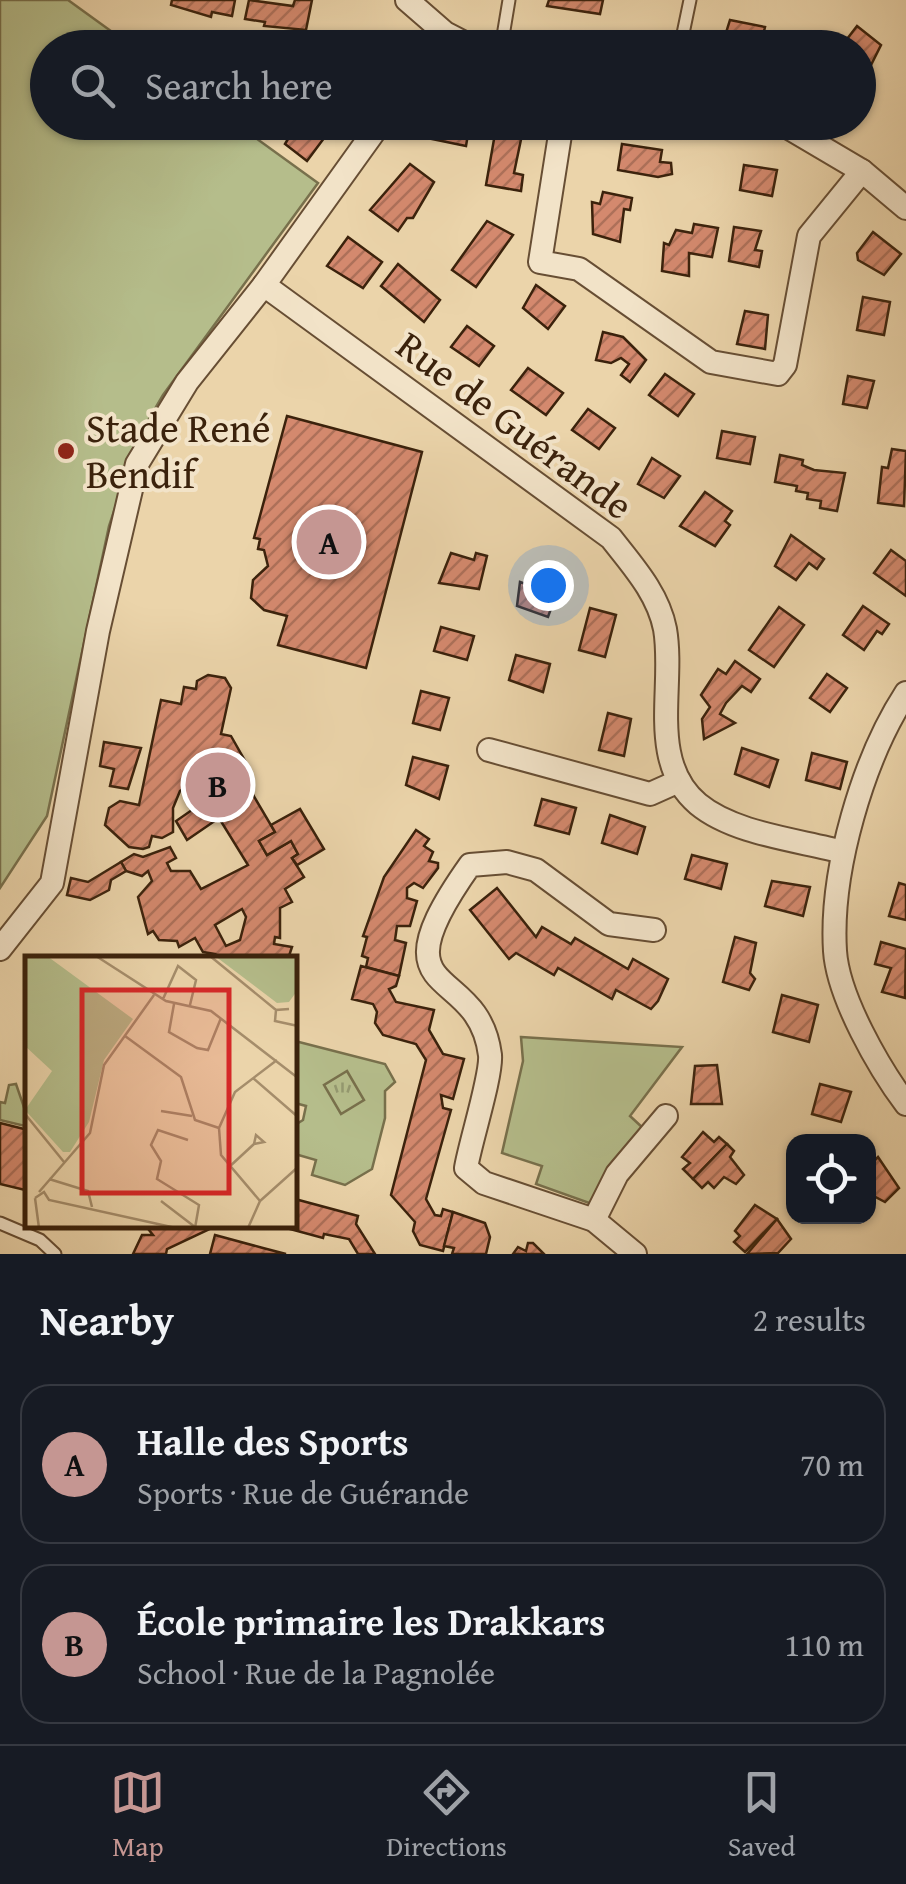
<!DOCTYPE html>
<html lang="en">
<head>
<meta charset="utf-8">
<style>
	body { margin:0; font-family:"Gentium Book Plus",serif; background:#20242c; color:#f1f3f6 }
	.controls { position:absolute; right:30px; bottom:30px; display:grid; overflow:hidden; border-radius:20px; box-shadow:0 2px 8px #0004 }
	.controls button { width:90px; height:90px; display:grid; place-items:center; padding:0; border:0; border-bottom:2px solid #363941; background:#171b24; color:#f1f3f6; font:50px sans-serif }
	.you { position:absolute; left:548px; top:585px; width:35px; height:35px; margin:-25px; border:8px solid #fff; border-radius:50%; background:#1a73e8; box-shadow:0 0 0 15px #1a73e833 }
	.badge { display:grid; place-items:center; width:65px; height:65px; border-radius:50%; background:#c59692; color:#111; font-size:32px; font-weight:700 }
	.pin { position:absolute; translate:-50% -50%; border:5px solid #fff; box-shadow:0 2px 10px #0006 }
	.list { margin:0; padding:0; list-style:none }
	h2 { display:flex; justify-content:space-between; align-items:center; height:130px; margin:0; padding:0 40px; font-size:42px }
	h2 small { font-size:32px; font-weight:400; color:#9ea1a6 }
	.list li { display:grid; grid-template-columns:65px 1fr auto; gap:30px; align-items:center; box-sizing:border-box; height:160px; margin:0 20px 20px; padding:0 20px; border:2px solid #363941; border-radius:30px }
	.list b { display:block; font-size:38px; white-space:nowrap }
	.list p { margin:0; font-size:32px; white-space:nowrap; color:#9ea1a6 }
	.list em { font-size:32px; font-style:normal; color:#9ea1a6 }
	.icon { flex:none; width:55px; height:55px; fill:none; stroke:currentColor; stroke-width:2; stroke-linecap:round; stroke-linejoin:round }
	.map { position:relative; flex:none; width:906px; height:1254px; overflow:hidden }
	.search { position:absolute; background:#171b24; box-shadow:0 2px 8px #0004; left:30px; right:30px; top:30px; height:110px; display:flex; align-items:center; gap:25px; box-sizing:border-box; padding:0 35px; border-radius:55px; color:#9ea1a6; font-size:38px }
	.sheet { height:490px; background:#171b24 }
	nav { display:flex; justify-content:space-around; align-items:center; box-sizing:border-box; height:140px; border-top:2px solid #363941; background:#171b24; font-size:28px; color:#9ea1a6 }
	nav a { display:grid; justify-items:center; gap:5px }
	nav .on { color:#c59692 }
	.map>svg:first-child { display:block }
	.grass { fill:#b5bd8b; stroke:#78704c; stroke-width:2.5 }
	.park { fill:url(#park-tufts); stroke:#78704c; stroke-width:2.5 }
	.building { fill:url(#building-hatch); stroke:#3b220c; stroke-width:2.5; fill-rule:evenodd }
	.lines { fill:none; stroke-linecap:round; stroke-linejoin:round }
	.lane-casing { stroke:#674e34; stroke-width:15 }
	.street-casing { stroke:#674e34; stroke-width:26 }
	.lane { stroke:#f2e3c8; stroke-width:11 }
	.street { stroke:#f2e3c8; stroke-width:22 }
	.poi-dot { fill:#8f2418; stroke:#f2e3c8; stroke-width:4 }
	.labels { text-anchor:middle; stroke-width:8; stroke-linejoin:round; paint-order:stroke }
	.street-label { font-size:40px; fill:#3b220c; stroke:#f2e3c8 }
	.poi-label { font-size:40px; fill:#3b220c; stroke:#f2e3c8; text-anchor:start }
	.inset-road { fill:none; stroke:#a58d6b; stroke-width:2.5 }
	.view { fill:#d62828; fill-opacity:0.15; stroke:#d62828; stroke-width:5 }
	.inset-edge { fill:none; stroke:#3b220c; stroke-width:5 }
</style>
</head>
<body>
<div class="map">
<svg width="906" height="1254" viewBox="0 0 906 1254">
	<defs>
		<pattern id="park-tufts" width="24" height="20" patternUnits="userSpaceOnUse" patternTransform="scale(2.5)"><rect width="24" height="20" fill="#b5bd8b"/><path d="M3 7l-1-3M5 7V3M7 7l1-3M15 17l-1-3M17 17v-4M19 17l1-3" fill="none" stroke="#949970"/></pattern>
		<pattern id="building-hatch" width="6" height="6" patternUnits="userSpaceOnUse" patternTransform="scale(2.5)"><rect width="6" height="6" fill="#d4896e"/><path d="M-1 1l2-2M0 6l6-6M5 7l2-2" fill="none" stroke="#ad7059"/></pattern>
	</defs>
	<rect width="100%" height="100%" fill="#ebd4aa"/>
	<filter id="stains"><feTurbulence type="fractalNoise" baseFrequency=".002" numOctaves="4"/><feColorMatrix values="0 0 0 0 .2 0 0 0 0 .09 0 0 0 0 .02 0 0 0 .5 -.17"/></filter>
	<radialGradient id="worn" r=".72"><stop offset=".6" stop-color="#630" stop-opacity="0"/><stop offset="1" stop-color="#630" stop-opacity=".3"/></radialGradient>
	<g class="grass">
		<path d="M0,0H68L133,47L48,48V122L235,123L318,183L163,395L139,436L109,526L47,816L0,888Z"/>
		<path d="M521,1037L682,1047L630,1116L644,1129L592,1204L536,1184L542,1166L502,1153L523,1061Z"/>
		<path d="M295,1041L385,1064L395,1082L385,1091V1118L372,1169L345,1185L312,1175L316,1160L295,1154V1125L303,1120L306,1106L295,1103Z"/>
		<path d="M16,1084L27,1116L25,1126L0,1120V1102L5,1103L9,1085Z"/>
	</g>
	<path class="park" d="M347,1071L364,1100L341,1114L324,1085Z"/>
	<g class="building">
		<path d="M172,0H235L232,16L212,12L211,17L171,5Z"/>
		<path d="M249,0L293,6L295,0H312L306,30L264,26L265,22L245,19Z"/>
		<path d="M549,0H603L600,14L547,6Z"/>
		<path d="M730,20L765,27L760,48H730L733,37L725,36Z"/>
		<path d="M857,26L881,45L871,65L858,55V48L844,43Z"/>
		<path d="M298,122H336L307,161L285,144Z"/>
		<path d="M435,122H470L466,146L432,139Z"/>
		<path d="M497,122L524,125L514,173L523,175L521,191L486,185Z"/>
		<path d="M622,144L662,150L660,162L671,163L672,174L658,177L618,170Z"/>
		<path d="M410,164L434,182L413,218H407L398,231L370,210Z"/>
		<path d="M744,165L777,170L772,196L740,190Z"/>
		<path d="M603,192L632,198L630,210L624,209L620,242L593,234L592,202L600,204Z"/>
		<path d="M487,221L513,235L476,287L452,270Z"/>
		<path d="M694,224L718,228L712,257L689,253V276L662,271L664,243L669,245L676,230L692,233Z"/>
		<path d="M734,227L761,231L755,250L762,251L759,267L729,261Z"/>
		<path d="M873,232L901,254L884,275L858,260L857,253Z"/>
		<path d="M348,237L382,262L363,288L327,266Z"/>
		<path d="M398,264L440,300L424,322L381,286Z"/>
		<path d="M536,285L565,306L548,329L523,308Z"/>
		<path d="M863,297L890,302L884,335L857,330Z"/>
		<path d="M745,311L768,315L765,349L737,344Z"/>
		<path d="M467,326L494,346L479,366L451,347Z"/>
		<path d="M603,332L623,337L646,360L630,382L621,375L629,364L621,358L611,363L596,360Z"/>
		<path d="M528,368L563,393L546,415L511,390Z"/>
		<path d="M665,374L694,394L678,416L649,395Z"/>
		<path d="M848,376L874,381L867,408L843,404Z"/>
		<path d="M588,409L615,428L599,449L572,430Z"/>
		<path d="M287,416L422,452L366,668L278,645L287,616L264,610L251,598L253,580L268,566L264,550L258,549L260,539L254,538Z"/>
		<path d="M722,431L755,437L750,464L717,458Z"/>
		<path d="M892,449L906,451L904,506L878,503L882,467L888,468Z"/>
		<path d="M780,455L803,460L802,465L814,470L845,473L837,511L820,508L821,501L807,499L808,493L796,491L797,486L775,482Z"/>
		<path d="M652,458L680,476L664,498L638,484Z"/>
		<path d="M705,492L732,511L725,521L730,525L715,546L680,526Z"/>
		<path d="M791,535L824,559L817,569L809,563L796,580L775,566Z"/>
		<path d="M891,550L906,561V596L874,573Z"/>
		<path d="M451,553L474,560L476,553L487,556L479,589L439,583Z"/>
		<path d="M520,582L543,590L545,585L558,589L548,617L517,606Z"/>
		<path d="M863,606L889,624L882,634L877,631L864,650L843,635Z"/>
		<path d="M779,607L804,625L774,667L749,650Z"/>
		<path d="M590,608L616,615L605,657L579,650Z"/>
		<path d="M441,627L474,636L467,660L434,651Z"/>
		<path d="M516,655L550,664L543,692L509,680Z"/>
		<path d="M735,661L760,679L751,692L742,686L726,703L720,714L735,723L704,739L702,719L710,707L701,695L718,669L726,674Z"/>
		<path d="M827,674L847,688L830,712L810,698Z"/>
		<path d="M208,675L225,678L231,688L221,734L231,736L248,766L219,783L225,793L219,797L201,767L192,765L188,768L191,785L180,791L173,808V832L162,838L152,836L149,847L143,849L129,847L105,825L109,808L120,801L139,805L161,700L181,704L184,687L196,689L197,681Z"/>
		<path d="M421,691L449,698L440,730L413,723Z"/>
		<path d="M608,713L631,719L624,756L599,750Z"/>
		<path d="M104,742L141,748L128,789L110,786L114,769L100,766Z"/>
		<path d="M742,748L778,760L769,787L735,774Z"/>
		<path d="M812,753L847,762L840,789L806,780Z"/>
		<path d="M413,757L448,766L439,799L406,785Z"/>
		<path d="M239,771L275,832L259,841L267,855L291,841L298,854L292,858L304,877L285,889L292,902L280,908V938L275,937L274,944L292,947L288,959H213L215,954L203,952L195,938L179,947L177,941L159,940L153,931L148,934L138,897L152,881L148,871L142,876L126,871L121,862L134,854L143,857L170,847L176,858L167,863L171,871H190L201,889L248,865L219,818L187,840L176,821L215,794L217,798L225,793L219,783ZM242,909L246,917L240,940L226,946L215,925Z"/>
		<path d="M542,799L576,808L569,834L535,825Z"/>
		<path d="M300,809L324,849L297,865L292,858L298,854L291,841L267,855L259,841L275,832L271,825Z"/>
		<path d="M610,815L645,827L637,854L602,843Z"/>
		<path d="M416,830L429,839L424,846L433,852L429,861L438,863V868L423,888L414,883L407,888V898L417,901L410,926H397L395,940L406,943L399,976L366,967L368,958L362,956L367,937L363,936L384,877Z"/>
		<path d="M692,855L727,864L721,889L685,879Z"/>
		<path d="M121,862L126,871L111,880L109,890L90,900L67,895L71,878L88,882Z"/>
		<path d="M772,881L810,887L803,916L765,906Z"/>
		<path d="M899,883L906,885V920L889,916Z"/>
		<path d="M497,888L536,937L542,927L571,944L575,938L628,969L633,959L668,979L658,1001L651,1009L616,990L612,999L558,968L554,975L516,953L509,959L470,910Z"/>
		<path d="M735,937L756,943L750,973L755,979L749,990L723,982Z"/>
		<path d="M881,942L906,949L905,998L882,992L891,968L875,964Z"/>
		<path d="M361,966L399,976L396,986L389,989L396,1002L434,1010L429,1030L443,1054L464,1059L453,1099L441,1095L443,1108L451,1110L426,1199L435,1215L441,1216L443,1209L453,1212L443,1251L420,1245L413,1231L415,1222L391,1195L426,1060L416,1044L383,1035L375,1023L377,1012L373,1004L352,999Z"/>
		<path d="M782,995L818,1005L809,1042L773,1032Z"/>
		<path d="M717,1065L722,1104H691L695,1066Z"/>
		<path d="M820,1084L851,1092L841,1122L812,1114Z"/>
		<path d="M0,1123L28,1130L25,1190L0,1184Z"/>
		<path d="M703,1132L714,1142L719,1137L727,1144L693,1179L683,1169L690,1163L682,1157Z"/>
		<path d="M727,1144L734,1151L730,1157L744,1175L736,1184L724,1177L714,1188L708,1182L702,1188L693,1179Z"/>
		<path d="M878,1157L899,1188L885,1202L868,1193V1167Z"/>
		<path d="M295,1199L358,1216L356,1224L375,1254H358L349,1239L324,1234L323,1238L279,1226H295Z"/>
		<path d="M755,1205L777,1219L745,1252L734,1242L740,1236L735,1231Z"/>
		<path d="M453,1212L485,1223L490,1237L486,1254H452L454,1248L444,1246Z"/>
		<path d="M777,1219L791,1239L778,1253L747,1254Z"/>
		<path d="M155,1226H214V1227L167,1249L166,1254H133L142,1235H153L149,1230Z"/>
		<path d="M215,1235L263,1248L286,1254H210Z"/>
		<path d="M528,1243H533L544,1254H513L518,1247L526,1251Z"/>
	</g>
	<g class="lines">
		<defs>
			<g id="lane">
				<path d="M501,48L509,0"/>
				<path d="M680,48L690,0"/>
				<path d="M0,1223L40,1240L55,1254"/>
			</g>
			<g id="street">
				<path d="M407,0L445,33L474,48"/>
				<path d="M562,122L540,262L579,269L711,362L778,374L785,365L809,236L862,171"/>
				<path d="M779,122L862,171L906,208"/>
				<path d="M264,285L611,538C632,565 658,593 665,629C675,686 647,761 698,804C734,834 799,840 843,852"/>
				<path d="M906,693C863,759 830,871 835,951C838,997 879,1068 906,1104"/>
				<path d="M489,750L650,794L679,781"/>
				<path d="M0,949L52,883L98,631L137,464L187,382L264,285L381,122"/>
				<path d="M594,1220L617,1174L666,1116"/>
				<path d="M635,1254L594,1220L484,1183L466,1168C470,1143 492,1075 490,1055C478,960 370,1006 470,865L507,862L536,870L609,924L654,930"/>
			</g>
		</defs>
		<use href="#lane" class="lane-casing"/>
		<use href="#street" class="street-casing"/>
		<use href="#lane" class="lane"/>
		<use href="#street" class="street"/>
	</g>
	<circle class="poi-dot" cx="66" cy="451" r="10"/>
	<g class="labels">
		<g class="street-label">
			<text transform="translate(515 425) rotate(37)" y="14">Rue de Guérande</text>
		</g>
		<g class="poi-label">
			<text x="86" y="442">Stade René<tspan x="86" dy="46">Bendif</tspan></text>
		</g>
	</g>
	<g transform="translate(25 956)">
		<rect width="272" height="272" fill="#ebd4aa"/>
		<path d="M0,0H22L108,63L79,104L64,166L45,196H38L0,154L27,115L0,90ZM190,0H272V35L264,46L252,47Z" fill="#b5bd8b"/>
		<path class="inset-road" d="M71,0L141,45L186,55L273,122M185,0L251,54M138,43L153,10L171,24L165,49M149,48L144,76L172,92L183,94L196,62M264,53L251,54L250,65L273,70M100,80L156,121L170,164L194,172M228,122L273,161M136,155L167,160M0,158L39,206M163,184L133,174L126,189L136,205L132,223L174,249L170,272M203,212L229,188L239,186L231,179L229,188M24,223L63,235L67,251M14,236L65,177L79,109L129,39M10,242L19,236L24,244L151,272M10,242L14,272M136,245L170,271M235,245L196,199L194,172L210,136L252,104M223,272L235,245L273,211"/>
		<path class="view" d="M57,34H204V237H57Z"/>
		<rect width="272" height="272" class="inset-edge"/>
	</g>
	<rect width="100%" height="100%" filter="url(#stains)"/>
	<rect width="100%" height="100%" fill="url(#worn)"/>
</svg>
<div class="controls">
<button><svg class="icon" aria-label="locate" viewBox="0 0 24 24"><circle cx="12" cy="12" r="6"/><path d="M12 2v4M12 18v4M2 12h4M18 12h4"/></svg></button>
</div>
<div class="you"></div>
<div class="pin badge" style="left:329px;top:542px">A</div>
<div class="pin badge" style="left:218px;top:785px">B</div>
<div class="search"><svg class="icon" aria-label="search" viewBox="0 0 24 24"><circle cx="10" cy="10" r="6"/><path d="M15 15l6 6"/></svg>Search here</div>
</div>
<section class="sheet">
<h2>Nearby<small>2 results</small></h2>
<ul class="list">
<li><span class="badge">A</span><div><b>Halle des Sports</b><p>Sports · Rue de Guérande</p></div><em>70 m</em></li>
<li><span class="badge">B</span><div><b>École primaire les Drakkars</b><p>School · Rue de la Pagnolée</p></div><em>110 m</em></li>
</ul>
</section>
<nav>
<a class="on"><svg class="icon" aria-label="map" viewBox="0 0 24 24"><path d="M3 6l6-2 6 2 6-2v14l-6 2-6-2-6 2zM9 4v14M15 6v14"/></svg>Map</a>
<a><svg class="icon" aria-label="directions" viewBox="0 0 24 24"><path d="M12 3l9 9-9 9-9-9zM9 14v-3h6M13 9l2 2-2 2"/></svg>Directions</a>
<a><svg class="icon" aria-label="saved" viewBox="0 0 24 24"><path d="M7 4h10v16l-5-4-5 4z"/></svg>Saved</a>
</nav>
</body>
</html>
